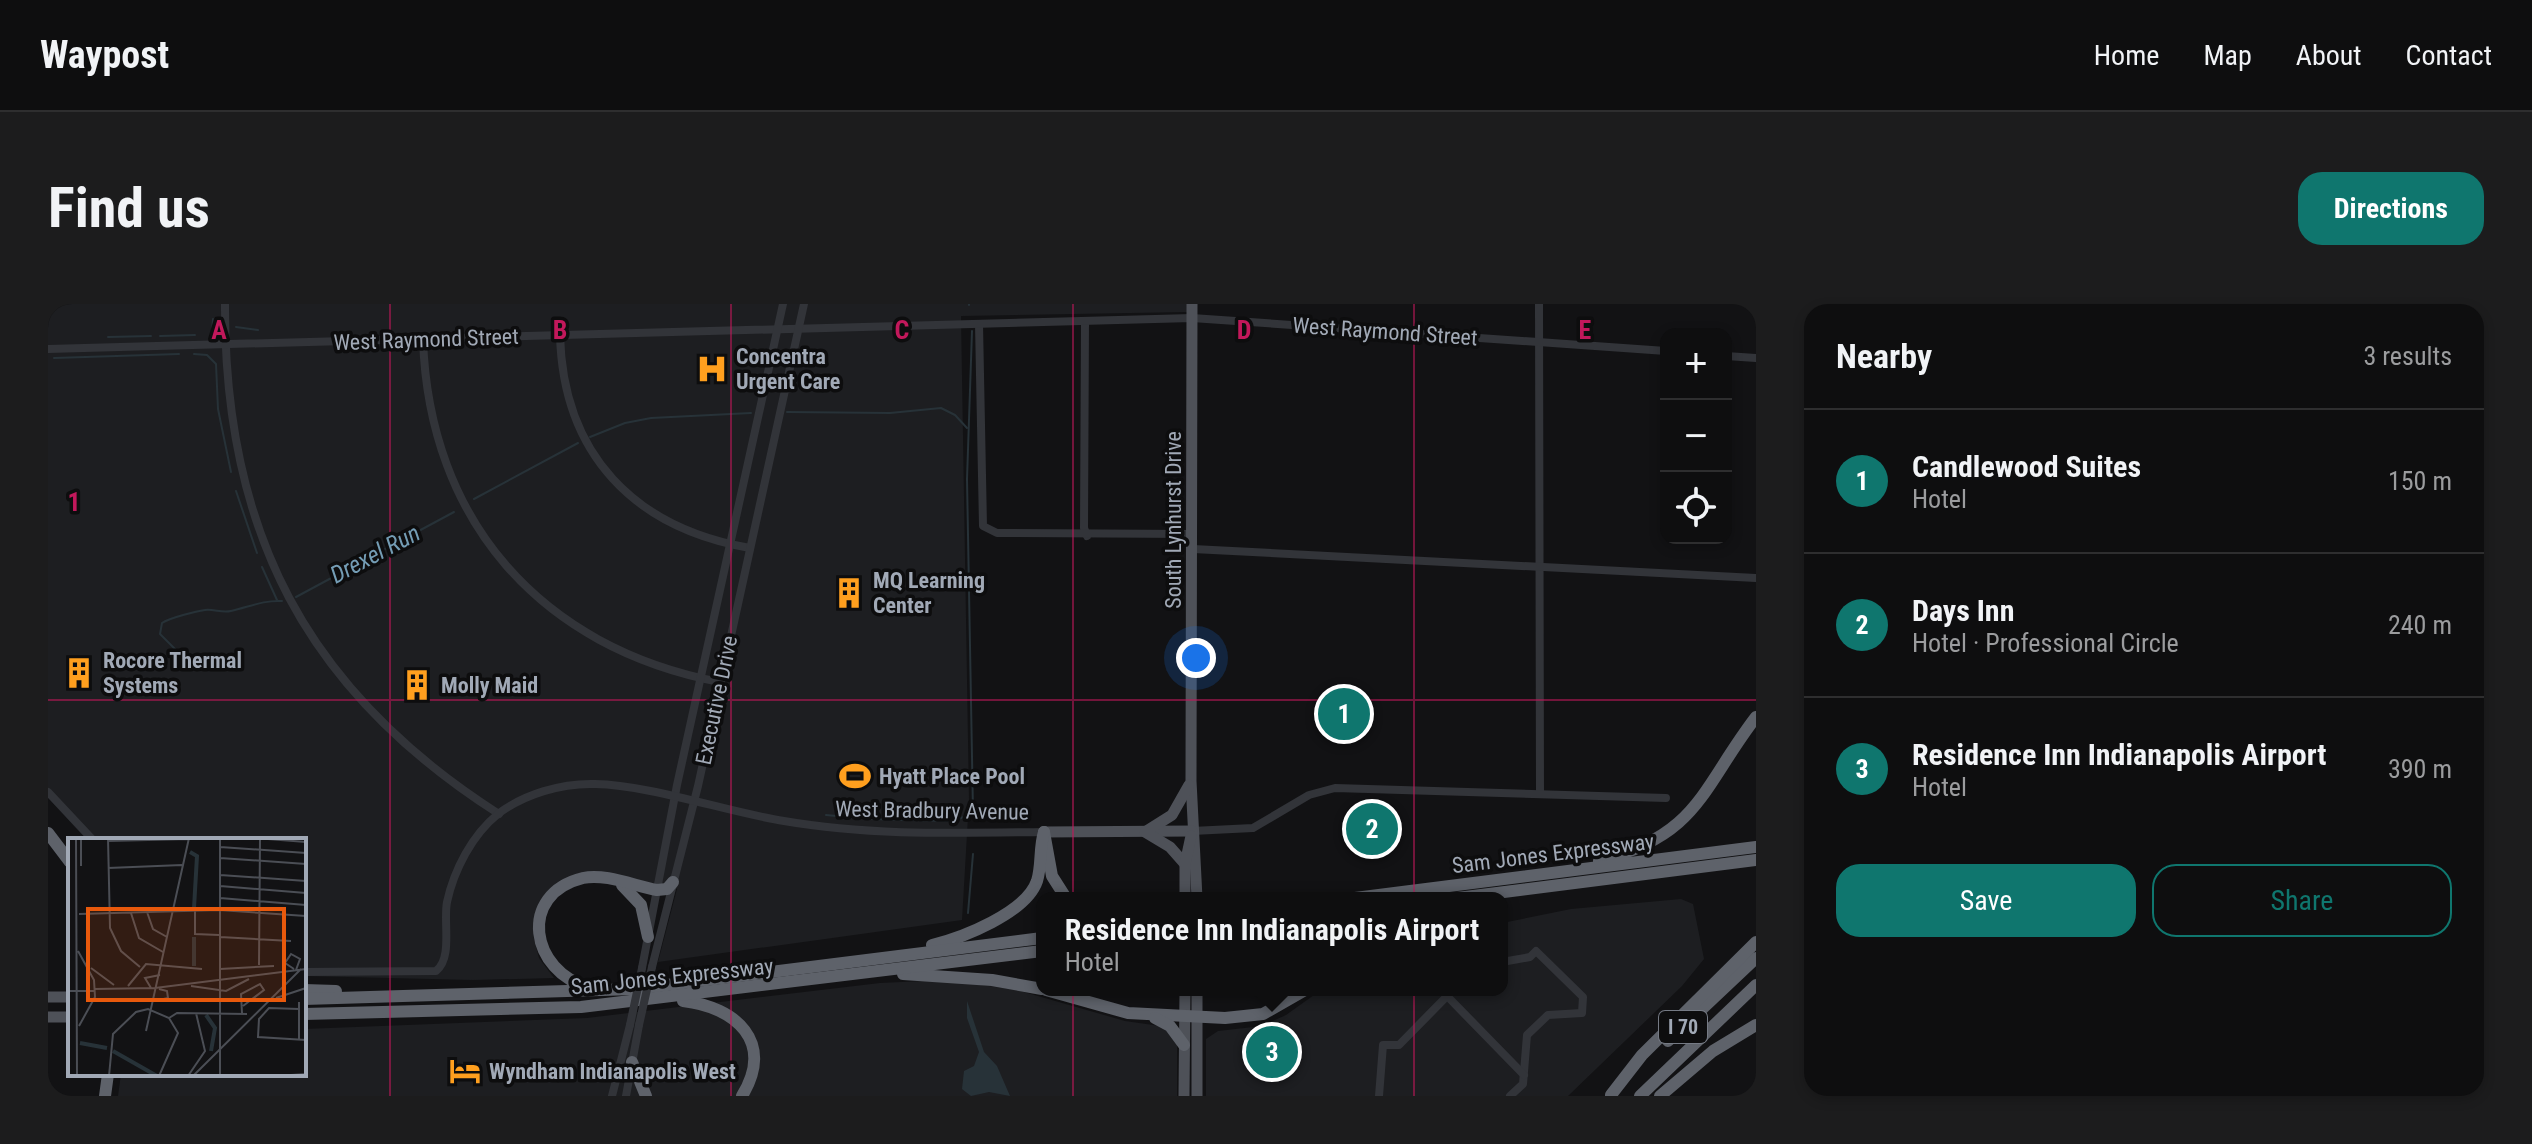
<!DOCTYPE html>
<html lang="en">
<head>
<meta charset="utf-8">
<style>
	body { margin:0; font-family:"Roboto Condensed",sans-serif; background:#1c1c1d; color:#f1f3f6 }
	.controls { position:absolute; right:24px; top:24px; display:grid; overflow:hidden; border-radius:16px; box-shadow:0 4px 12px #0003 }
	.controls button { width:72px; height:72px; display:grid; place-items:center; padding:0; border:0; border-bottom:2px solid #2e2e2f; background:#0e0e0f; color:#f1f3f6; font:40px sans-serif }
	.you { position:absolute; left:1148px; top:354px; width:28px; height:28px; margin:-20px; border:6px solid #fff; border-radius:50%; background:#1a73e8; box-shadow:0 0 0 12px #1a73e833 }
	.badge { display:grid; place-items:center; width:52px; height:52px; border-radius:50%; background:#0f766e; color:#fff; font-size:26px; font-weight:700 }
	.pin { position:absolute; translate:-50% -50%; border:4px solid #fff; box-shadow:0 2px 8px #0006 }
	.popup { position:absolute; left:988px; top:588px; width:472px; height:104px; box-sizing:border-box; display:grid; place-content:center; border-radius:16px; background:#0e0e0f; filter:drop-shadow(0 2px 6px #0005); font-size:26px; white-space:nowrap; color:#9b9c9e }
	.popup b { font-size:30px; color:#f1f3f6 }
	.popup::after { content:''; position:absolute; left:50%; top:100%; margin-left:-16px; border:16px solid transparent; border-top-color:#0e0e0f }
	.list { margin:0; padding:0; list-style:none }
	h2 { display:flex; justify-content:space-between; align-items:center; height:104px; margin:0; padding:0 32px; font-size:34px }
	h2 small { font-size:26px; font-weight:400; color:#9b9c9e }
	.list li { display:grid; grid-template-columns:52px 1fr auto; gap:24px; align-items:center; box-sizing:border-box; height:144px; padding:0 32px; border-top:2px solid #2e2e2f }
	.list b { display:block; font-size:30px; white-space:nowrap }
	.list p { margin:0; font-size:26px; white-space:nowrap; color:#9b9c9e }
	.list em { font-size:26px; font-style:normal; color:#9b9c9e }
	.actions { display:flex; gap:16px; padding:24px 32px }
	.actions a { flex:1; padding:18px 0; border:2px solid #0f766e; border-radius:24px; text-align:center; font-size:28px; color:#0f766e }
	.actions .main { background:#0f766e; color:#fff }
	.icon { flex:none; width:44px; height:44px; fill:none; stroke:currentColor; stroke-width:2; stroke-linecap:round; stroke-linejoin:round }
	.map { position:relative; flex:none; width:1708px; height:792px; overflow:hidden; border-radius:24px }
	header { display:flex; align-items:center; gap:48px; box-sizing:border-box; height:112px; padding:0 40px; background:#0e0e0f; border-bottom:2px solid #2e2e2f }
	header strong { font-size:38px }
	nav { display:flex; gap:44px; margin-inline-start:auto; font-size:28px }
	.intro { display:flex; align-items:center; justify-content:space-between; box-sizing:border-box; height:192px; padding:0 48px }
	h1 { margin:0; font-size:56px }
	.button { padding:20px 36px; border-radius:24px; background:#0f766e; color:#fff; font-size:28px; font-weight:700 }
	main { display:flex; gap:48px; padding:0 48px }
	aside { flex:1; background:#0e0e0f; border-radius:24px; box-shadow:0 4px 12px #0003 }
	.map>svg:first-child { display:block }
	.built { fill:#1d1e21 }
	.water { fill:#273238 }
	.lines { fill:none; stroke-linecap:round; stroke-linejoin:round }
	.stream { stroke:#273238; stroke-width:2 }
	.minor { stroke:#323439; stroke-width:8 }
	.major { stroke:#4e5158; stroke-width:11 }
	.highway { stroke:#5e626a; stroke-width:12 }
	.minor-bridge { stroke:#323439; stroke-width:8 }
	.grid { fill:none; stroke:#c2185b; stroke-width:2; stroke-opacity:0.55 }
	.labels { text-anchor:middle; stroke-width:7; stroke-linejoin:round; paint-order:stroke }
	.shield { fill:#0d0d0e; stroke:#757a84; stroke-width:2 }
	.shield-label { font-size:20px; font-weight:bold; fill:#a1a9b6 }
	.street-label { font-size:22px; fill:#a1a9b6; stroke:#0d0d0e }
	.poi-label { font-size:22px; font-weight:bold; fill:#a1a9b6; stroke:#0d0d0e; text-anchor:start }
	.water-label { font-size:24px; font-style:italic; fill:#749db5; stroke:#0d0d0e }
	.inset-river { fill:none; stroke:#273238; stroke-width:4 }
	.inset-road { fill:none; stroke:#4b4e55; stroke-width:2 }
	.view { fill:#e8590c; fill-opacity:0.15; stroke:#e8590c; stroke-width:4 }
	.inset-edge { fill:none; stroke:#a1a9b6; stroke-width:4 }
	.grid-label { font-size:26px; text-anchor:middle; font-weight:bold; fill:#c2185b; stroke:#0d0d0e; stroke-width:7; stroke-linejoin:round; paint-order:stroke }
</style>
</head>
<body>
<header>
<strong>Waypost</strong>
<nav><a>Home</a><a>Map</a><a>About</a><a>Contact</a></nav>
</header>
<div class="intro"><h1>Find us</h1><a class="button">Directions</a></div>
<main>
<div class="map">
<svg width="1708" height="792" viewBox="0 0 1708 792">
	<rect width="100%" height="100%" fill="#121214"/>
	<g class="built">
		<path d="M0,0H1139V8L913,12L921,496L914,616L610,658L629,585L552,570L493,600L485,618L486,635L491,654L506,674L425,676L256,672V536H39L0,494Z"/>
		<path d="M1633,595L1645,600L1656,655L1634,682L1520,792H1158V735L1170,727L1214,722L1238,711L1273,686H1454V619L1523,605Z"/>
		<path d="M898,676L969,686L1077,717L1112,722L1122,728L1129,741V792H70L73,770H256V725L539,714L832,679Z"/>
	</g>
	<path class="water" d="M919,697L936,748L949,762L962,792L941,788L923,792L914,785L916,767L926,762L931,748L919,714Z"/>
	<g class="lines">
		<g class="stream">
			<path d="M921,1V0"/>
			<path d="M188,23L210,26"/>
			<path d="M924,27L919,175L925,508"/>
			<path d="M164,28L165,15"/>
			<path d="M112,32L147,31"/>
			<path d="M60,33L103,32"/>
			<path d="M146,50L159,51L168,60L170,105L183,168"/>
			<path d="M6,54L131,50"/>
			<path d="M739,108L842,109L893,104L907,111L919,124"/>
			<path d="M542,133L577,119L603,114L703,109"/>
			<path d="M188,187L209,249"/>
			<path d="M426,195L530,139"/>
			<path d="M214,263L229,296"/>
			<path d="M248,293L406,208"/>
			<path d="M128,346L112,330L114,319C121,314 149,307 157,306C166,305 174,309 183,307C201,303 215,296 234,297"/>
			<path d="M778,511L809,514"/>
			<path d="M824,515L904,517L916,513L927,500"/>
			<path d="M920,609L925,550"/>
		</g>
		<g class="minor">
			<path d="M177,0C176,227 258,387 451,510"/>
			<path d="M1491,0L1492,489"/>
			<path d="M1037,17L1036,224L1039,232"/>
			<path d="M931,20L935,222L949,229L1145,230"/>
			<path d="M512,31C515,150 586,224 702,244"/>
			<path d="M375,35C381,217 493,344 672,378"/>
			<path d="M0,45L1144,14L1618,47"/>
			<path d="M1678,52L1708,54"/>
			<path d="M1145,245L1708,274"/>
			<path d="M0,488L45,536"/>
			<path d="M1144,527L1205,524L1261,491L1287,484L1618,494"/>
			<path d="M1454,658L1482,653L1488,647L1535,693L1534,709L1500,711L1479,731L1475,780L1462,792"/>
			<path d="M604,663L650,482L756,0"/>
			<path d="M594,664L629,481L735,0"/>
			<path d="M256,668L388,667C405,654 395,618 399,598C406,566 424,531 450,510C476,490 514,479 547,480C602,481 679,508 736,517C823,532 909,529 996,528"/>
			<path d="M1401,694L1476,771"/>
			<path d="M564,792L582,721"/>
			<path d="M578,792L591,721"/>
			<path d="M1331,792L1335,741H1351L1405,686"/>
		</g>
		<g class="major">
			<path d="M1144,0L1143,477L1149,594"/>
			<path d="M996,528L1144,527"/>
			<path d="M1137,560L1122,543L1097,528L1124,511L1141,481"/>
			<path d="M1137,594V560L1143,532"/>
			<path d="M0,693H22"/>
			<path d="M0,713H22"/>
			<path d="M1136,792L1137,686"/>
			<path d="M1149,792V686"/>
		</g>
		<g class="highway">
			<path d="M996,528L1004,572L1018,594"/>
			<path d="M0,529L22,558"/>
			<path d="M1551,557C1651,531 1653,485 1708,413"/>
			<path d="M574,581L593,601L600,633"/>
			<path d="M1307,594L1708,543"/>
			<path d="M1409,594L1708,556"/>
			<path d="M884,641C914,634 978,609 989,577C994,561 991,544 996,528"/>
			<path d="M855,670L944,676L994,685"/>
			<path d="M542,684C482,668 469,590 535,574C557,569 587,582 609,586L619,585L625,578"/>
			<path d="M256,686L288,687"/>
			<path d="M998,686L1080,709L1177,714L1215,710L1257,686"/>
			<path d="M256,695L587,685L994,634"/>
			<path d="M635,697C688,703 727,738 694,792"/>
			<path d="M256,710L533,703L994,647"/>
			<path d="M1107,714L1122,722L1136,741"/>
			<path d="M1620,737L1708,654"/>
			<path d="M584,758L598,792"/>
			<path d="M1563,791L1594,751L1708,638"/>
			<path d="M57,792L60,770"/>
			<path d="M1592,792L1708,681"/>
			<path d="M1612,792L1665,747L1708,721"/>
		</g>
		<g class="minor-bridge">
			<path d="M582,721L594,664"/>
			<path d="M591,721L604,663"/>
		</g>
	</g>
	<path class="grid" d="M342,0V792M683,0V792M1025,0V792M1366,0V792M0,396H1708"/>
	<defs>
		<symbol id="hospital-bare" viewBox="-9 -9 18 18"><path d="M-5-5h3v3.5h4V-5h3V5h-3V1.5h-4V5h-3Z" fill="#ff9f1e" stroke="#0d0d0e" stroke-width="2.5" paint-order="stroke"/></symbol>
		<symbol id="building-bare" viewBox="-9 -9 18 18"><path d="M-4-6H4V6H1V3H-1V6H-4ZM-2.5-4.3h1.7v1.8h-1.7ZM.8-4.3h1.7v1.8H.8ZM-2.5-1h1.7V.8h-1.7ZM.8-1h1.7V.8H.8Z" fill="#ff9f1e" stroke="#0d0d0e" stroke-width="2.5" paint-order="stroke"/></symbol>
		<symbol id="stadium-bare" viewBox="-9 -9 18 18"><path d="M0-5a6.5 5 0 1 0 0 10a6.5 5 0 1 0 0-10ZM-3.5-1.8h7v3.6h-7Z" fill="#ff9f1e" stroke="#0d0d0e" stroke-width="2.5" paint-order="stroke"/></symbol>
		<symbol id="hotel-bare" viewBox="-9 -9 18 18"><path d="M-6-4.5h1.5V1H6V5H4.5V3h-9V5H-6ZM-4 0a1.8 1.8 0 1 1 3.6 0ZM.5 0V-2.5h3Q6-2.5 6 0Z" fill="#ff9f1e" stroke="#0d0d0e" stroke-width="2.5" paint-order="stroke"/></symbol>
	</defs>
	<g fill-rule="evenodd">
		<use href="#hospital-bare" x="642" y="43" width="44" height="44"/>
		<use href="#building-bare" x="779" y="267" width="44" height="44"/>
		<use href="#building-bare" x="9" y="347" width="44" height="44"/>
		<use href="#building-bare" x="347" y="359" width="44" height="44"/>
		<use href="#stadium-bare" x="785" y="450" width="44" height="44"/>
		<use href="#hotel-bare" x="395" y="745" width="44" height="44"/>
	</g>
	<g class="labels">
		<rect class="shield" x="1611" y="707" width="48" height="32" rx="6"/>
		<g class="shield-label">
			<text x="1635" y="730">I 70</text>
		</g>
		<g class="street-label">
			<text transform="translate(1337 27) rotate(4)" y="8">West Raymond Street</text>
			<text transform="translate(378 35) rotate(-2)" y="8">West Raymond Street</text>
			<text transform="translate(1125 216) rotate(-90)" y="8">South Lynhurst Drive</text>
			<text transform="translate(668 396) rotate(-78)" y="8">Executive Drive</text>
			<text transform="translate(884 506) rotate(1)" y="8">West Bradbury Avenue</text>
			<text transform="translate(1505 549) rotate(-7)" y="8">Sam Jones Expressway</text>
			<text transform="translate(624 672) rotate(-6)" y="8">Sam Jones Expressway</text>
		</g>
		<g class="poi-label">
			<text x="688" y="60">Concentra<tspan x="688" dy="25">Urgent Care</tspan></text>
			<text x="825" y="284">MQ Learning<tspan x="825" dy="25">Center</tspan></text>
			<text x="55" y="364">Rocore Thermal<tspan x="55" dy="25">Systems</tspan></text>
			<text x="393" y="389">Molly Maid</text>
			<text x="831" y="480">Hyatt Place Pool</text>
			<text x="441" y="775">Wyndham Indianapolis West</text>
		</g>
		<g class="water-label">
			<text transform="translate(327 250) rotate(-28)" y="8">Drexel Run</text>
		</g>
	</g>
	<g transform="translate(20 534)">
		<rect width="238" height="238" fill="#121214"/>
		<path class="inset-river" d="M122,14L129,18L126,70M126,99V128M138,177L147,190L143,213M12,205L39,210M45,213L89,238"/>
		<path class="inset-road" d="M8,0L9,238M13,0V28M40,0L42,90L53,113L72,129M187,0L238,4M40,3L121,1M152,9L238,15M152,20L238,26M40,30L114,27M152,37L238,43M152,48L238,55M152,60L238,67M127,73V96L151,97M79,74L85,91L99,99M63,75L71,100L95,114M11,76L151,72L238,78M152,99L223,103M10,113L26,142L27,159L11,188M191,127L192,0M23,130L46,147M152,131L206,128M226,131L217,125L223,116L232,121L228,132M60,148L78,126L134,131M123,148L158,153L181,141M83,150L77,140L92,137M26,151L87,150L238,131M0,153H27M208,160L238,150M86,163L100,160L99,153L91,151M231,164V202M231,171L201,170L191,181L190,199L238,202M174,175L173,156L192,146L196,152L175,168M101,180L109,175L179,176M78,193L121,0M0,195L1,238M41,238L45,196L68,174L80,171L101,180L110,195L91,238M120,238L137,213L128,175M125,238L233,131M152,238V0M208,238L238,236"/>
		<path class="view" d="M20,71H216V162H20Z"/>
		<rect width="238" height="238" class="inset-edge"/>
	</g>
	<g class="grid-label">
		<text x="171" y="35">A</text>
		<text x="512" y="35">B</text>
		<text x="854" y="35">C</text>
		<text x="1196" y="35">D</text>
		<text x="1537" y="35">E</text>
		<text x="26" y="207">1</text>
	</g>
</svg>
<div class="controls">
<button>+</button>
<button>−</button>
<button><svg class="icon" aria-label="locate" viewBox="0 0 24 24"><circle cx="12" cy="12" r="6"/><path d="M12 2v4M12 18v4M2 12h4M18 12h4"/></svg></button>
</div>
<div class="you"></div>
<div class="pin badge" style="left:1296px;top:410px">1</div>
<div class="pin badge" style="left:1324px;top:525px">2</div>
<div class="pin badge" style="left:1224px;top:748px">3</div>
<div class="popup"><b>Residence Inn Indianapolis Airport</b>Hotel</div>
</div>
<aside>
<h2>Nearby<small>3 results</small></h2>
<ul class="list">
<li><span class="badge">1</span><div><b>Candlewood Suites</b><p>Hotel</p></div><em>150 m</em></li>
<li><span class="badge">2</span><div><b>Days Inn</b><p>Hotel · Professional Circle</p></div><em>240 m</em></li>
<li><span class="badge">3</span><div><b>Residence Inn Indianapolis Airport</b><p>Hotel</p></div><em>390 m</em></li>
</ul>
<div class="actions"><a class="main">Save</a><a>Share</a></div>
</aside>
</main>
</body>
</html>
